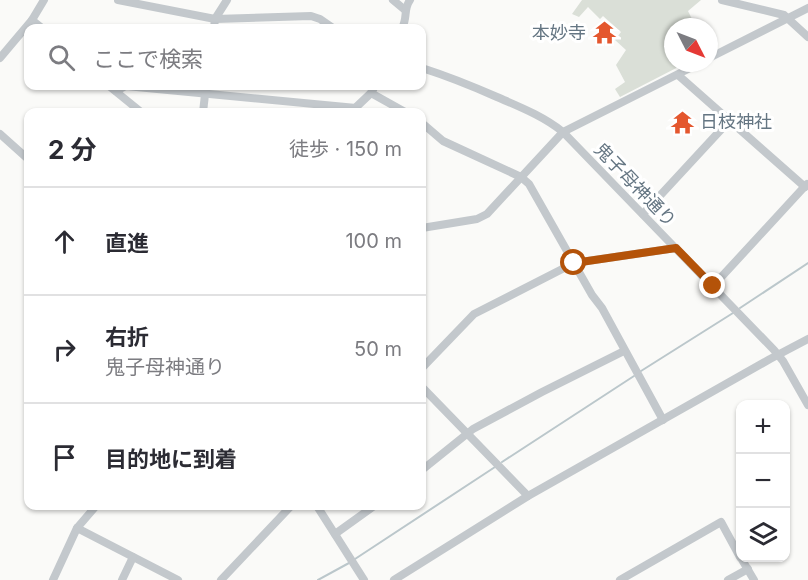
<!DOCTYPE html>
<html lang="ja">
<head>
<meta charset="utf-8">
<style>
	body { margin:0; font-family:Inter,"Noto Sans JP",sans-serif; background:#f2f2f3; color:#2b2b33 }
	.controls { position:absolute; right:18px; bottom:18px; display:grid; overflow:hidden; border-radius:12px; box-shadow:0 2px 4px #0004 }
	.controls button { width:54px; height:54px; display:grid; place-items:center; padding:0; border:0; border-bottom:2px solid #e1e1e2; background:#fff; color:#2b2b33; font:30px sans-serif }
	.compass { position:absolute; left:664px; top:18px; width:54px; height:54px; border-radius:50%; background:#fff; box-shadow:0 2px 4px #0004; rotate:132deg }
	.stop { position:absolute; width:18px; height:18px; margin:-14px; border:4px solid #b45309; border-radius:50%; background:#fff }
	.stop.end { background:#b45309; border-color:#fff; box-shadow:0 2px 6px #0008 }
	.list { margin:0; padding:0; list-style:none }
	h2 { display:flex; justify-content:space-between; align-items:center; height:78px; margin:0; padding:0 24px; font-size:26px }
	h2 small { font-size:20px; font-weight:400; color:#7c7c81 }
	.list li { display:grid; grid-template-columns:39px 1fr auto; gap:18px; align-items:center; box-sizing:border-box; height:108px; padding:0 24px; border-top:2px solid #e1e1e2 }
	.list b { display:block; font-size:22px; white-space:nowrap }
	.list p { margin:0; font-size:20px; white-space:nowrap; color:#7c7c81 }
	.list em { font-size:20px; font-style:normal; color:#7c7c81 }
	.icon { flex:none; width:33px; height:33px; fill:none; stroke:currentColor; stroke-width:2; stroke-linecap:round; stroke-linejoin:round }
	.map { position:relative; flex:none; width:808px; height:580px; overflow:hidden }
	.search { position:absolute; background:#fff; box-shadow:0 2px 4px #0004; left:24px; top:24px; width:402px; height:66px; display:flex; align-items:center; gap:15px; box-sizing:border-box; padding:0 21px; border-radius:12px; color:#7c7c81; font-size:22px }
	.panel { position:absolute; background:#fff; box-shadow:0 2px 4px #0004; left:24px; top:108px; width:402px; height:402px; border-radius:12px }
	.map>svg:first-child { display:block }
	.green { fill:#dadfd7 }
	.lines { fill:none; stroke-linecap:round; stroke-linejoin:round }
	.stream { stroke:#bbc7cb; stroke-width:2 }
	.minor { stroke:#c3c8cc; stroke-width:8 }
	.route { stroke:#b45309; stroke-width:8 }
	.labels { text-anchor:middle; stroke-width:6; stroke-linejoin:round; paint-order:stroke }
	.poi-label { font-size:18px; fill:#657683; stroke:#fff; text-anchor:end }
	.street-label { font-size:18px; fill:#657683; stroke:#fff }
</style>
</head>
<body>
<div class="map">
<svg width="808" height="580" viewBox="0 0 808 580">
	<rect width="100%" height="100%" fill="#fafaf8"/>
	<path class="green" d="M582,0H701L688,11L696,27H673V63H686L620,97L615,89L625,82L616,65L626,50L615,40L621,32L603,16L600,19L588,7L579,17L572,14Z"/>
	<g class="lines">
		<g class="stream">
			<path d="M740,308L808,263"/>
			<path d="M641,371L733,313"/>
			<path d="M502,462L634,376"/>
			<path d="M355,559L495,467"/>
			<path d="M318,580L349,563"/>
		</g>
		<g class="minor">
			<path d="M118,0L215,19L311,16L320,19L333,28"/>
			<path d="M393,0L405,10"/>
			<path d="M722,0L784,15L808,37"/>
			<path d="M32,20L42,28"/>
			<path d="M214,28L215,19L227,0"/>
			<path d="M402,28C408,17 403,10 410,0"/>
			<path d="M0,58L32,20L44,0"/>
			<path d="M709,58L808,8"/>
			<path d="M422,68C447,76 472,86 497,97C520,107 543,116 563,132L774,350L783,361L808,405"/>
			<path d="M678,75L805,187"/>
			<path d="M109,86L141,112"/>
			<path d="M116,91L126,86L356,108"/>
			<path d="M371,93L405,112"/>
			<path d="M203,112L206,86"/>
			<path d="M351,112L371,93L375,86"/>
			<path d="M422,123L443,141L521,177L529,184L592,295L602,308L663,420"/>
			<path d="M0,134L28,159"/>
			<path d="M643,214L729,121"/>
			<path d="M422,228L477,219L487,214L563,132L700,63"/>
			<path d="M713,286L807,184"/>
			<path d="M422,368L474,314L574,263L676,248"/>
			<path d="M422,387L528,496"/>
			<path d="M422,470L473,429L542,392L624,351"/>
			<path d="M317,506L364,580"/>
			<path d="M77,528L178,580"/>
			<path d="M335,534L374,506"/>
			<path d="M741,558L754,580"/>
			<path d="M53,580L77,528L96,506"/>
			<path d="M122,580L133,557"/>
			<path d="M221,580L291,506"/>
			<path d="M394,580L528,496L770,359L808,339"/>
			<path d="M620,580L721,522L740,557"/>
			<path d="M728,580L748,569"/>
		</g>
	</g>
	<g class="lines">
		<path class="route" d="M574,263L676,248L713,286"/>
	</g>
	<defs>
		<symbol id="temple-bare" viewBox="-9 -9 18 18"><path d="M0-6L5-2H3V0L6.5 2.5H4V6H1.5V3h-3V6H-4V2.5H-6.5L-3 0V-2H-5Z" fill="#e4572e" stroke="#fff" stroke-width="2.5" paint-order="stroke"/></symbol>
	</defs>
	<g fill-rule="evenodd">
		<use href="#temple-bare" x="588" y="16" width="33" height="33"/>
		<use href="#temple-bare" x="666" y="106" width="33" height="33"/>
	</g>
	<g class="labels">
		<g class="poi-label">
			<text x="586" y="39">本妙寺</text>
			<text x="700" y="128" text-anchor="start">日枝神社</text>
		</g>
		<g class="street-label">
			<text transform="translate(635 185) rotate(46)" y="6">鬼子母神通り</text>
		</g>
	</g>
</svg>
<div class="controls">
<button>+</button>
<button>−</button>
<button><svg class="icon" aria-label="layers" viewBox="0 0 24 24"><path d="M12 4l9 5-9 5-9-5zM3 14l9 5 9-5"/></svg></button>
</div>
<svg class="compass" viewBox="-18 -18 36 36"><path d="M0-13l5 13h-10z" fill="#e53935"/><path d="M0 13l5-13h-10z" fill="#7c7c81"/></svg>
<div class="stop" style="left:574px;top:263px"></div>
<div class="stop end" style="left:713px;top:286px"></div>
<div class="search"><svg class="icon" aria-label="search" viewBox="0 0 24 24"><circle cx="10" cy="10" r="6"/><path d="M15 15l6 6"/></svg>ここで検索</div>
<section class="panel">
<h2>2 分<small>徒歩 · 150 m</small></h2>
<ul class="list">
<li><svg class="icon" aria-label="ahead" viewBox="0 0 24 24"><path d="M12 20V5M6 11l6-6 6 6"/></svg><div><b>直進</b></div><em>100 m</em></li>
<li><svg class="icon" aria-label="right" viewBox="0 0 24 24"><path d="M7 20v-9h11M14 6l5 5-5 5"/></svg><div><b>右折</b><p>鬼子母神通り</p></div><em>50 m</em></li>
<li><svg class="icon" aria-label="arrive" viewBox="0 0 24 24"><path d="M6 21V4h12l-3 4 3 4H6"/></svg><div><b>目的地に到着</b></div></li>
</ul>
</section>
</div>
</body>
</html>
